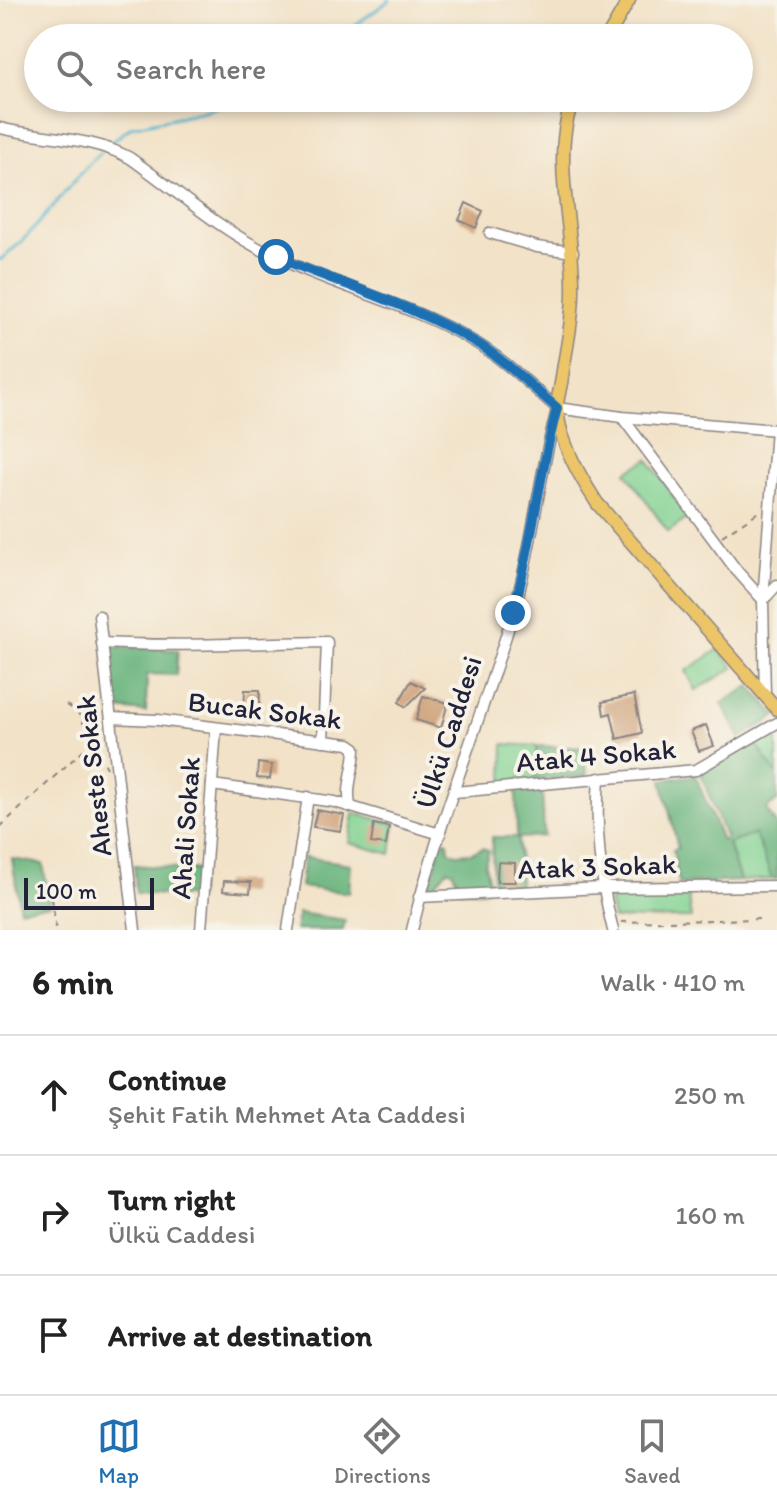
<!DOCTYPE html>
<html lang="en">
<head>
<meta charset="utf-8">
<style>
	body { margin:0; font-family:Itim,sans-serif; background:#f2f2f2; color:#222 }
	.scale { position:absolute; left:24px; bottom:20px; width:130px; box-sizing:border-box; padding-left:8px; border:4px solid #22223b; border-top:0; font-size:22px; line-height:28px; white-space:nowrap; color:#22223b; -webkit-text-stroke:6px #f7f3e8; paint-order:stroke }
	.stop { position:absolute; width:24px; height:24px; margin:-18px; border:6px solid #1f6fb2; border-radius:50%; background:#fff }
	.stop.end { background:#1f6fb2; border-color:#fff; box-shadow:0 2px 8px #0008 }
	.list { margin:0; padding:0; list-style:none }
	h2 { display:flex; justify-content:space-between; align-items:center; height:104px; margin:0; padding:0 32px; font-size:34px }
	h2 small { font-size:26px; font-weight:400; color:#767676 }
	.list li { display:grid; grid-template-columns:52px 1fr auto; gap:24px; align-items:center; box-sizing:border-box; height:120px; padding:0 32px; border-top:2px solid #e0e0e0 }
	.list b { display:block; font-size:30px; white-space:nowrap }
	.list p { margin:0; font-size:26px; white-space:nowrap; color:#767676 }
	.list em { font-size:26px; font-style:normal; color:#767676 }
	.icon { flex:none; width:44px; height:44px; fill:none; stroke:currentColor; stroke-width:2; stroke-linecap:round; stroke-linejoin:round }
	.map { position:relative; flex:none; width:777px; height:930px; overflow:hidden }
	.search { position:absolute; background:#fff; box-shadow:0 4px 12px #0003; left:24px; right:24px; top:24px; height:88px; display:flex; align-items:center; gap:20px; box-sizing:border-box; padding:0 28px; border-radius:44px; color:#767676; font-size:30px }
	.sheet { height:464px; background:#fff }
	nav { display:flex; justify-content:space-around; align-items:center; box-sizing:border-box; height:112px; border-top:2px solid #e0e0e0; background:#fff; font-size:22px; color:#767676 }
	nav a { display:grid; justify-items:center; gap:4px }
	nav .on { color:#1f6fb2 }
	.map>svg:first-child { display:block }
	.green { fill:#81d292; stroke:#527a66; stroke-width:2 }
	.forest { fill:#68b47c; stroke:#456b5c; stroke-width:2 }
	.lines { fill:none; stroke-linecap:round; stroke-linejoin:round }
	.stream { stroke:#51b5cf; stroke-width:3 }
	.building { fill:#d2a782 }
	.minor-casing { stroke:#8a8281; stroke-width:13 }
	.major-casing { stroke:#8a8281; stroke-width:15 }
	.path { stroke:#8a8281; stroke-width:2; stroke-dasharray:6 6; stroke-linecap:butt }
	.minor { stroke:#fff; stroke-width:10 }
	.major { stroke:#ecc569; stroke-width:12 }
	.route { stroke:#1f6fb2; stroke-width:10 }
	.labels { text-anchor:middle; stroke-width:8; stroke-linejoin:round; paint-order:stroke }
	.street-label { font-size:28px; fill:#22223b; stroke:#f7f3e8 }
</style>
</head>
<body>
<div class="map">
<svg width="777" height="930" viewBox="0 0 777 930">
	<rect width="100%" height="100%" fill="#f7f3e8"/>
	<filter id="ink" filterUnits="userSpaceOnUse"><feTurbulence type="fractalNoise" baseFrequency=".0125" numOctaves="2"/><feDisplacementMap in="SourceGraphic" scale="16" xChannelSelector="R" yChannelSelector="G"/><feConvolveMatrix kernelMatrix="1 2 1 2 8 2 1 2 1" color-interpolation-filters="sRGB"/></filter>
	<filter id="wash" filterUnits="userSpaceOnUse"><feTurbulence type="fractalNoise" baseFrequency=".006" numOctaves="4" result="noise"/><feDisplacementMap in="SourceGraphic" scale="32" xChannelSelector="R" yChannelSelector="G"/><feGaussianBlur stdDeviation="1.8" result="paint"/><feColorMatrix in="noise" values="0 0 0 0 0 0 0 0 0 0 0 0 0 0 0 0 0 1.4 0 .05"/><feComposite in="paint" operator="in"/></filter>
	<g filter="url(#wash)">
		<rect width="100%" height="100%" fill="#f2e2c7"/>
		<g class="green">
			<path d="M648,459L688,518L668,532L626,472Z"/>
			<path d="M719,649L734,668L696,690L686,671Z"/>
			<path d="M777,727V775L755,742Z"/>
			<path d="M504,744L537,746L535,780L503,782Z"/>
			<path d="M354,813L395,824L391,854L349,843Z"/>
			<path d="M756,833L772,879L740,881L728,844Z"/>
			<path d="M607,890H687L691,918L613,919Z"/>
		</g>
		<g class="forest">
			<path d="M109,646L178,650L176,675L147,674L146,712L116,709Z"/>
			<path d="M750,686L777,716L740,738L722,703Z"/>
			<path d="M755,742L777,775V801L766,809L777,826V879H772L755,834L728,844L740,881L679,884L673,850L678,848L662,780L695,775L722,841L726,839L700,772Z"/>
			<path d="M537,746L584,748L587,776L535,780Z"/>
			<path d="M542,788L544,836L518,838L520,886L493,887L492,837H517L516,790Z"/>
			<path d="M444,841L448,842L449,850L456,854L471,853L483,848L489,851L485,864L490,887L483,891H461L453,872L448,869L433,887L427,889C430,877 439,862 437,851Z"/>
			<path d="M304,857L351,864L349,893L300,887Z"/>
			<path d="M12,859L43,864L50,905L20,909Z"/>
			<path d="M134,865L200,870L198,897L136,893Z"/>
			<path d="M298,913L345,920L343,930H295Z"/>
		</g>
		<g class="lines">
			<g class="stream">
				<path d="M337,38L390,0"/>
				<path d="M110,143L131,127L204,111L222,105L230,98"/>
				<path d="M0,260C40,230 64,187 100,153"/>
			</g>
		</g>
		<g id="blocks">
			<g class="building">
				<path d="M466,203L483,211L476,228L459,220Z"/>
				<path d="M411,681L425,688L406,707L399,702Z"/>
				<path d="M245,690H260L259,713L244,714Z"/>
				<path d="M634,695L642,733L617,739L611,713L604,715L602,702Z"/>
				<path d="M423,696L448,703L441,728L416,720Z"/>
				<path d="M706,725L714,746L699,751L691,731Z"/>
				<path d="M258,763L272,765L270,779L257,778Z"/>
				<path d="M317,810L344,815L341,831L313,827Z"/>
				<path d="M374,824L389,827L386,845L371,843Z"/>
				<path d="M498,862L515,863V882H497Z"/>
				<path d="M224,881L251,882L250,893L223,891Z"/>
			</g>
		</g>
	</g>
	<g filter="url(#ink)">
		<use href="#blocks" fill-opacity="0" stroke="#8a8281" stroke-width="2"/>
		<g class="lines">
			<defs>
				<g id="minor">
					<path d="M0,128C45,139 89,136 130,158C178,192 222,232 276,257C340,288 410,304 471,340C503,358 530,385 557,408"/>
					<path d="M490,233L537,247L573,252"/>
					<path d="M557,408L622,417L777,430"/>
					<path d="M622,417L737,571L763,600"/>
					<path d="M763,600L776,429"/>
					<path d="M99,616L135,930"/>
					<path d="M102,643C177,647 252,643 327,642L323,741"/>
					<path d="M765,696L763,600L777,585"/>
					<path d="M111,718L158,720L349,744L355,748C355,768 346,785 350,805"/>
					<path d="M599,778C595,830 600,880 613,930"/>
					<path d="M212,785L335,802L440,834"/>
					<path d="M455,792L696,770L777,723"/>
					<path d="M419,897L602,888L777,886"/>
					<path d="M201,930L216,729"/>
					<path d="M288,930L308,797"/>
					<path d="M412,930C438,821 482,718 514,610C533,546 538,479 556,414"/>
				</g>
				<g id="major">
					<path d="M607,38L629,0"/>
					<path d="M574,98C549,155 575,232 573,292C573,321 566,349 562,377C561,387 557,398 557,407C558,440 580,477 597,503L777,709"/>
				</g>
			</defs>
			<use href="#minor" class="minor-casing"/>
			<use href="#major" class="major-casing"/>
			<g class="path">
				<path d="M722,536L760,511"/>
				<path d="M66,705L77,711L107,768"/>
				<path d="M0,827L94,740"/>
				<path d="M52,898L56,930"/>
				<path d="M621,922L763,919"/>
			</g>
			<use href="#minor" class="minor"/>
			<use href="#major" class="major"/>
		</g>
	</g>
	<g class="lines" filter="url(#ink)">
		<path class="route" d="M276,257C344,285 418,307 480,345C508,363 532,387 557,408C539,475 532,545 513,613"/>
	</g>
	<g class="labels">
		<g class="street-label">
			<text transform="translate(265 710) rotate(7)" y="10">Bucak Sokak</text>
			<text transform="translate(448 732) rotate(-72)" y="10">Ülkü Caddesi</text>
			<text transform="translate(596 755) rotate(-5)" y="10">Atak 4 Sokak</text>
			<text transform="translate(93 776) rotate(-96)" y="10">Aheste Sokak</text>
			<text transform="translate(185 828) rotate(-86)" y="10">Ahali Sokak</text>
			<text transform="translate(597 866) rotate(-2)" y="10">Atak 3 Sokak</text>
		</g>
	</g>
</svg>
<div class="scale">100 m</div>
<div class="stop" style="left:276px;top:257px"></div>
<div class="stop end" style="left:513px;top:613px"></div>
<div class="search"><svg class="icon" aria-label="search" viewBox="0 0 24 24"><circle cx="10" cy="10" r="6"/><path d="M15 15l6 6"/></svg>Search here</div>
</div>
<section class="sheet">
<h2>6 min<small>Walk · 410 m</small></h2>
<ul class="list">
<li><svg class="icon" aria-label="ahead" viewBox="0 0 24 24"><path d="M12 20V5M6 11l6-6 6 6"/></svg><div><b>Continue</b><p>Şehit Fatih Mehmet Ata Caddesi</p></div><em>250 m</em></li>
<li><svg class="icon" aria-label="right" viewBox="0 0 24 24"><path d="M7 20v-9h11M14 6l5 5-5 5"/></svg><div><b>Turn right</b><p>Ülkü Caddesi</p></div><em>160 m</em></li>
<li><svg class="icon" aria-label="arrive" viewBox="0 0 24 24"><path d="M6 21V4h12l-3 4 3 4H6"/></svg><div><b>Arrive at destination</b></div></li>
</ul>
</section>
<nav>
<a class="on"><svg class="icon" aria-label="map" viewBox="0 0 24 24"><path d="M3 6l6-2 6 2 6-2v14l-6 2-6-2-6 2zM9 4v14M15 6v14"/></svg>Map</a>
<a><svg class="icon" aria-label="directions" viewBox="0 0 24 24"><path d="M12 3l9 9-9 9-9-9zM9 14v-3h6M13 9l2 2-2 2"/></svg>Directions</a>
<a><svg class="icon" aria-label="saved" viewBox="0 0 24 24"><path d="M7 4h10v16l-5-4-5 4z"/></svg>Saved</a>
</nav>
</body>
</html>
